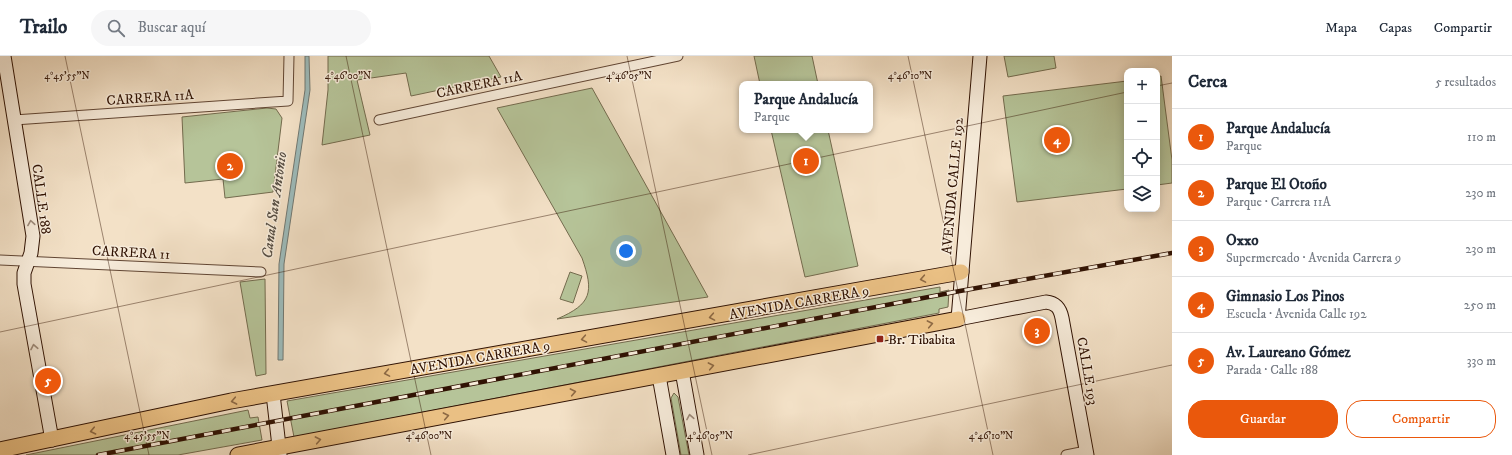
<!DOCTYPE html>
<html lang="es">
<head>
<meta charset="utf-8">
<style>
	body { margin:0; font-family:"IM FELL DW Pica",serif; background:#f6f6f7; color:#1f2937 }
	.controls { position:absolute; right:12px; top:12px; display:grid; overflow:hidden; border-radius:8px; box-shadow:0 2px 10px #0003 }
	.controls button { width:36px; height:36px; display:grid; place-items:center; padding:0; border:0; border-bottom:1px solid #e0e1e3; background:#fff; color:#1f2937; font:20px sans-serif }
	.you { position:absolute; left:626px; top:195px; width:14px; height:14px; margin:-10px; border:3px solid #fff; border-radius:50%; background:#1a73e8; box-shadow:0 0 0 6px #1a73e833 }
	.badge { display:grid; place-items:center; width:26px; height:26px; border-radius:50%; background:#ea580c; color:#fff; font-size:13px; font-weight:700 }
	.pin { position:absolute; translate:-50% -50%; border:2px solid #fff; box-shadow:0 1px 4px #0006 }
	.popup { position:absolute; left:739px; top:25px; width:134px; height:52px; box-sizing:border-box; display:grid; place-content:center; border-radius:8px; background:#fff; filter:drop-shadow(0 1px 3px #0005); font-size:13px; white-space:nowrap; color:#747a83 }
	.popup b { font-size:15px; color:#1f2937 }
	.popup::after { content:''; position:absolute; left:50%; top:100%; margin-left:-8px; border:8px solid transparent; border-top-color:#fff }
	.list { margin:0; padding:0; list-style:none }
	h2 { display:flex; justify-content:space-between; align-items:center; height:52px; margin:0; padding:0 16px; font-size:17px }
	h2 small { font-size:13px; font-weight:400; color:#747a83 }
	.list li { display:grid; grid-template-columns:26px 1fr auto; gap:12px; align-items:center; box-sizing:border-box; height:56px; padding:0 16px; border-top:1px solid #e0e1e3 }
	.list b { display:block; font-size:15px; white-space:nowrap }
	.list p { margin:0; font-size:13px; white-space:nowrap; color:#747a83 }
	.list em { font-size:13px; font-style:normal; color:#747a83 }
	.actions { display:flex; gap:8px; padding:12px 16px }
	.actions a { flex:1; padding:9px 0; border:1px solid #ea580c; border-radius:16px; text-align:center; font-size:14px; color:#ea580c }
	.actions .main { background:#ea580c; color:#fff }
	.icon { flex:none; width:22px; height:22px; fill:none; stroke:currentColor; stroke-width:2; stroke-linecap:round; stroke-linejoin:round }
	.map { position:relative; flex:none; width:1172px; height:399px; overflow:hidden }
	header { display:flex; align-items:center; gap:24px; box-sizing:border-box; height:56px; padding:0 20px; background:#fff; border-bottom:1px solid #e0e1e3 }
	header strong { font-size:19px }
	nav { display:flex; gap:22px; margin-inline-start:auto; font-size:14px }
	.search { width:280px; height:36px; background:#f6f6f7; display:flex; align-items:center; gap:10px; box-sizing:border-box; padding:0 14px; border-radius:22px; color:#747a83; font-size:15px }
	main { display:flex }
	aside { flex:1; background:#fff }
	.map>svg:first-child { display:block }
	.green { fill:#b6c499; stroke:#736b4e }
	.water { fill:#9dbcbc; stroke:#717872 }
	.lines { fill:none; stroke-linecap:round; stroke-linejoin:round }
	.street-casing { stroke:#614634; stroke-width:11 }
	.secondary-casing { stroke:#301203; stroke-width:15 }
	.primary-casing { stroke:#301203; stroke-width:17 }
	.street { stroke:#f7ecdb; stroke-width:9 }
	.secondary { stroke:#f7ecdb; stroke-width:13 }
	.primary { stroke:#eac084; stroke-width:15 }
	.rail-casing { stroke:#301203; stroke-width:4.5 }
	.rail { stroke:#f7ecdb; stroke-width:3; stroke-dasharray:9; stroke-linecap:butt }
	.oneway { stroke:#9d8a7a }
	.oneway2 { stroke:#8d6944 }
	.ticks { fill:none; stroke:#301203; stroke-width:1; stroke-opacity:0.45 }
	.poi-dot { fill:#8f2418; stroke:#f7ecdb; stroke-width:1.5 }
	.labels { text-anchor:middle; stroke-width:3; stroke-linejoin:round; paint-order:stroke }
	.street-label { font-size:14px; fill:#301203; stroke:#f7ecdb }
	.poi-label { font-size:14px; fill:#301203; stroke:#f7ecdb; text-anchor:start }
	.water-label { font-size:15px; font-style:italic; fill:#564e44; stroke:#f7ecdb }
	.ticks-label { font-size:10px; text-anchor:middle; fill:#301203; stroke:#f7ecdb; stroke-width:3; stroke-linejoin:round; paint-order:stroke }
</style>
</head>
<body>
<header>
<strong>Trailo</strong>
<div class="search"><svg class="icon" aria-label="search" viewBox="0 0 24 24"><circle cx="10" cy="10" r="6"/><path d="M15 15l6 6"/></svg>Buscar aquí</div>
<nav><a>Mapa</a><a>Capas</a><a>Compartir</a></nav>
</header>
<main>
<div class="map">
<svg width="1172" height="399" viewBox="0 0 1172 399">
	<rect width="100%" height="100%" fill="#f3e1c7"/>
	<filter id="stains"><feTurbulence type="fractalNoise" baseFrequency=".005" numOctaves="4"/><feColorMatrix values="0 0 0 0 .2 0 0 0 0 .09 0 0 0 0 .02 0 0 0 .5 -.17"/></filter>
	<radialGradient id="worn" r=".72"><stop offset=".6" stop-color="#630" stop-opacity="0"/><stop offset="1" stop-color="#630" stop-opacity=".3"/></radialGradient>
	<g class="green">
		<path d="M328,0H489L501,21L411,40L406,17L357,24L370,79L322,89L328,34Z"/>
		<path d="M754,0H812L818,28H760Z"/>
		<path d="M1004,0H1054L1056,12L1008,21Z"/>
		<path d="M1161,20L1172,104V127L1157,129V21Z"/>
		<path d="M1127,25V133L1017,146L1003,40Z"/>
		<path d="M592,32L708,241L557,263C592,248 594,236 582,202L497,52Z"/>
		<path d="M267,52L276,53L282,62L273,136L225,142L223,123L185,127L182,61Z"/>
		<path d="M771,74H828L858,210L805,221Z"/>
		<path d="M570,216L582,220L573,247L560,243Z"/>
		<path d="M265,223L266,318L256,320L240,226Z"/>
		<path d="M940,231V236L949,234L948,251L939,253V257L294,381L287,345Z"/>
		<path d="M674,337L678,341L689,399H681L671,342Z"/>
		<path d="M248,354L250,362L258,361L262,384L178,399H26Z"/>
	</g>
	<path class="water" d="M305,0H309L310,34L284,208L283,304H278L279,208L305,34Z"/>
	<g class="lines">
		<defs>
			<g id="street">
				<path d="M14,64L288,45L289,0"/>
				<path d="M379,64L678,0"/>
				<path d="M0,204L261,216"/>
				<path d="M1066,399L1086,395"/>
			</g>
			<g id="secondary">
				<path d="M4,0L33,180L31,197L24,217V228L52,384"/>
				<path d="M980,0L958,263L1046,246C1056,247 1060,252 1062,262L1087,399"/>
				<path d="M682,315L697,399"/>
				<path d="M659,320L673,399"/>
				<path d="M273,338L280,399"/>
			</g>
			<g id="primary">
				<path d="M0,394L231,345L961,216"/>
				<path d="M238,399L958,263"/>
			</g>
		</defs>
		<use href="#street" class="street-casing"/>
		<use href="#secondary" class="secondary-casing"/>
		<use href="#primary" class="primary-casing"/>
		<use href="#street" class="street"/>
		<use href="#secondary" class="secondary"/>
		<use href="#primary" class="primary"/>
		<defs>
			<path id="rail" d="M98,399L960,235L1172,197"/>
		</defs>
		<use href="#rail" class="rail-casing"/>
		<use href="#rail" class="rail"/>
	</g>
	<defs><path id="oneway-chevron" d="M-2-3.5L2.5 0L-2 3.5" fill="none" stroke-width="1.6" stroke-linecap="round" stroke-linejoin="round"/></defs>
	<g class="oneway">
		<use href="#oneway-chevron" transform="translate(31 167) rotate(-99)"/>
		<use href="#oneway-chevron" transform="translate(34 291) rotate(-101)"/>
		<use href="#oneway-chevron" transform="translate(690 361) rotate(-100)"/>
	</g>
	<g class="oneway2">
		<use href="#oneway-chevron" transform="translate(923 223) rotate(170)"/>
		<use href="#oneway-chevron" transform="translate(712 261) rotate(170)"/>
		<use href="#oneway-chevron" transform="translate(930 268) rotate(-11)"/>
		<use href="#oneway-chevron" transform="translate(584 283) rotate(170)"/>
		<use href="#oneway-chevron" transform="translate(711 310) rotate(-11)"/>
		<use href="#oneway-chevron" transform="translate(387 317) rotate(170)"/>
		<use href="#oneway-chevron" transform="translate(573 336) rotate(-11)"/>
		<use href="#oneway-chevron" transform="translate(234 345) rotate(169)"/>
		<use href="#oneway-chevron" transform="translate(446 360) rotate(-11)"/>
		<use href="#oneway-chevron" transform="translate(93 375) rotate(168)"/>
		<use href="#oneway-chevron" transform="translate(318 384) rotate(-11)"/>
	</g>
	<path class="ticks" d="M65,0L149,399M346,0L431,399M627,0L712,399M908,0L993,399M1157,30L1172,27M0,276L1127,36M748,399L1172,309"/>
	<rect class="poi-dot" x="876" y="279" width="8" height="8" rx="2"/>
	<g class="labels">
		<g class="street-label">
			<text transform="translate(479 28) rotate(-12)" y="5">CARRERA 11A</text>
			<text transform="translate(150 41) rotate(-4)" y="5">CARRERA 11A</text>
			<text transform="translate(952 130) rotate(-85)" y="5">AVENIDA CALLE 192</text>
			<text transform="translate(42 143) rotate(82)" y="5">CALLE 188</text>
			<text transform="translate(131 196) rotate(3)" y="5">CARRERA 11</text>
			<text transform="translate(799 246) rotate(-10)" y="5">AVENIDA CARRERA 9</text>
			<text transform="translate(480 301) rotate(-10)" y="5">AVENIDA CARRERA 9</text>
			<text transform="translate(1088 315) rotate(80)" y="5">CALLE 193</text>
		</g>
		<g class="poi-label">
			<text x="888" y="288">Br. Tibabita</text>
		</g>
		<g class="water-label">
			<text transform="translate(274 149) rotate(-82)" y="5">Canal San Antonio</text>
		</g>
	</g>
	<g class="ticks-label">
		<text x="67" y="23">4°45'55"N</text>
		<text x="348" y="23">4°46'00"N</text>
		<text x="629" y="23">4°46'05"N</text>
		<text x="910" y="23">4°46'10"N</text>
		<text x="147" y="383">4°45'55"N</text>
		<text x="429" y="383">4°46'00"N</text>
		<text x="710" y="383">4°46'05"N</text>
		<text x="991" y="383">4°46'10"N</text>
	</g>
	<rect width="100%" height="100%" filter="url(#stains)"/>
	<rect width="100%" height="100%" fill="url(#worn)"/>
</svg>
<div class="controls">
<button>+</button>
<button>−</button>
<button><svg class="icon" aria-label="locate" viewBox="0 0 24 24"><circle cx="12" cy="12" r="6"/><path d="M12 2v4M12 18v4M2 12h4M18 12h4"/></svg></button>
<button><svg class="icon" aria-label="layers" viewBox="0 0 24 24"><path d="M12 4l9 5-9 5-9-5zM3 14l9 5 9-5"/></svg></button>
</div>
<div class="you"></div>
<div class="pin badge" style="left:806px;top:105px">1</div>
<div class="popup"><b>Parque Andalucía</b>Parque</div>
<div class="pin badge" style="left:230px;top:110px">2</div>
<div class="pin badge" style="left:1037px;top:275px">3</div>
<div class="pin badge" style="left:1057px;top:84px">4</div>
<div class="pin badge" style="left:48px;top:325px">5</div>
</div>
<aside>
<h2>Cerca<small>5 resultados</small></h2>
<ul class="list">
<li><span class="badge">1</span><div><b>Parque Andalucía</b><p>Parque</p></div><em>110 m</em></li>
<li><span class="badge">2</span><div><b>Parque El Otoño</b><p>Parque · Carrera 11A</p></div><em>230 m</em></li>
<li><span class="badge">3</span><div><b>Oxxo</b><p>Supermercado · Avenida Carrera 9</p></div><em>230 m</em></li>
<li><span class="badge">4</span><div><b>Gimnasio Los Pinos</b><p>Escuela · Avenida Calle 192</p></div><em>250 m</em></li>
<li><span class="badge">5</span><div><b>Av. Laureano Gómez</b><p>Parada · Calle 188</p></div><em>330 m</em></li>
</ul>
<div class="actions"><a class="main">Guardar</a><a>Compartir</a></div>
</aside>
</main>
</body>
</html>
